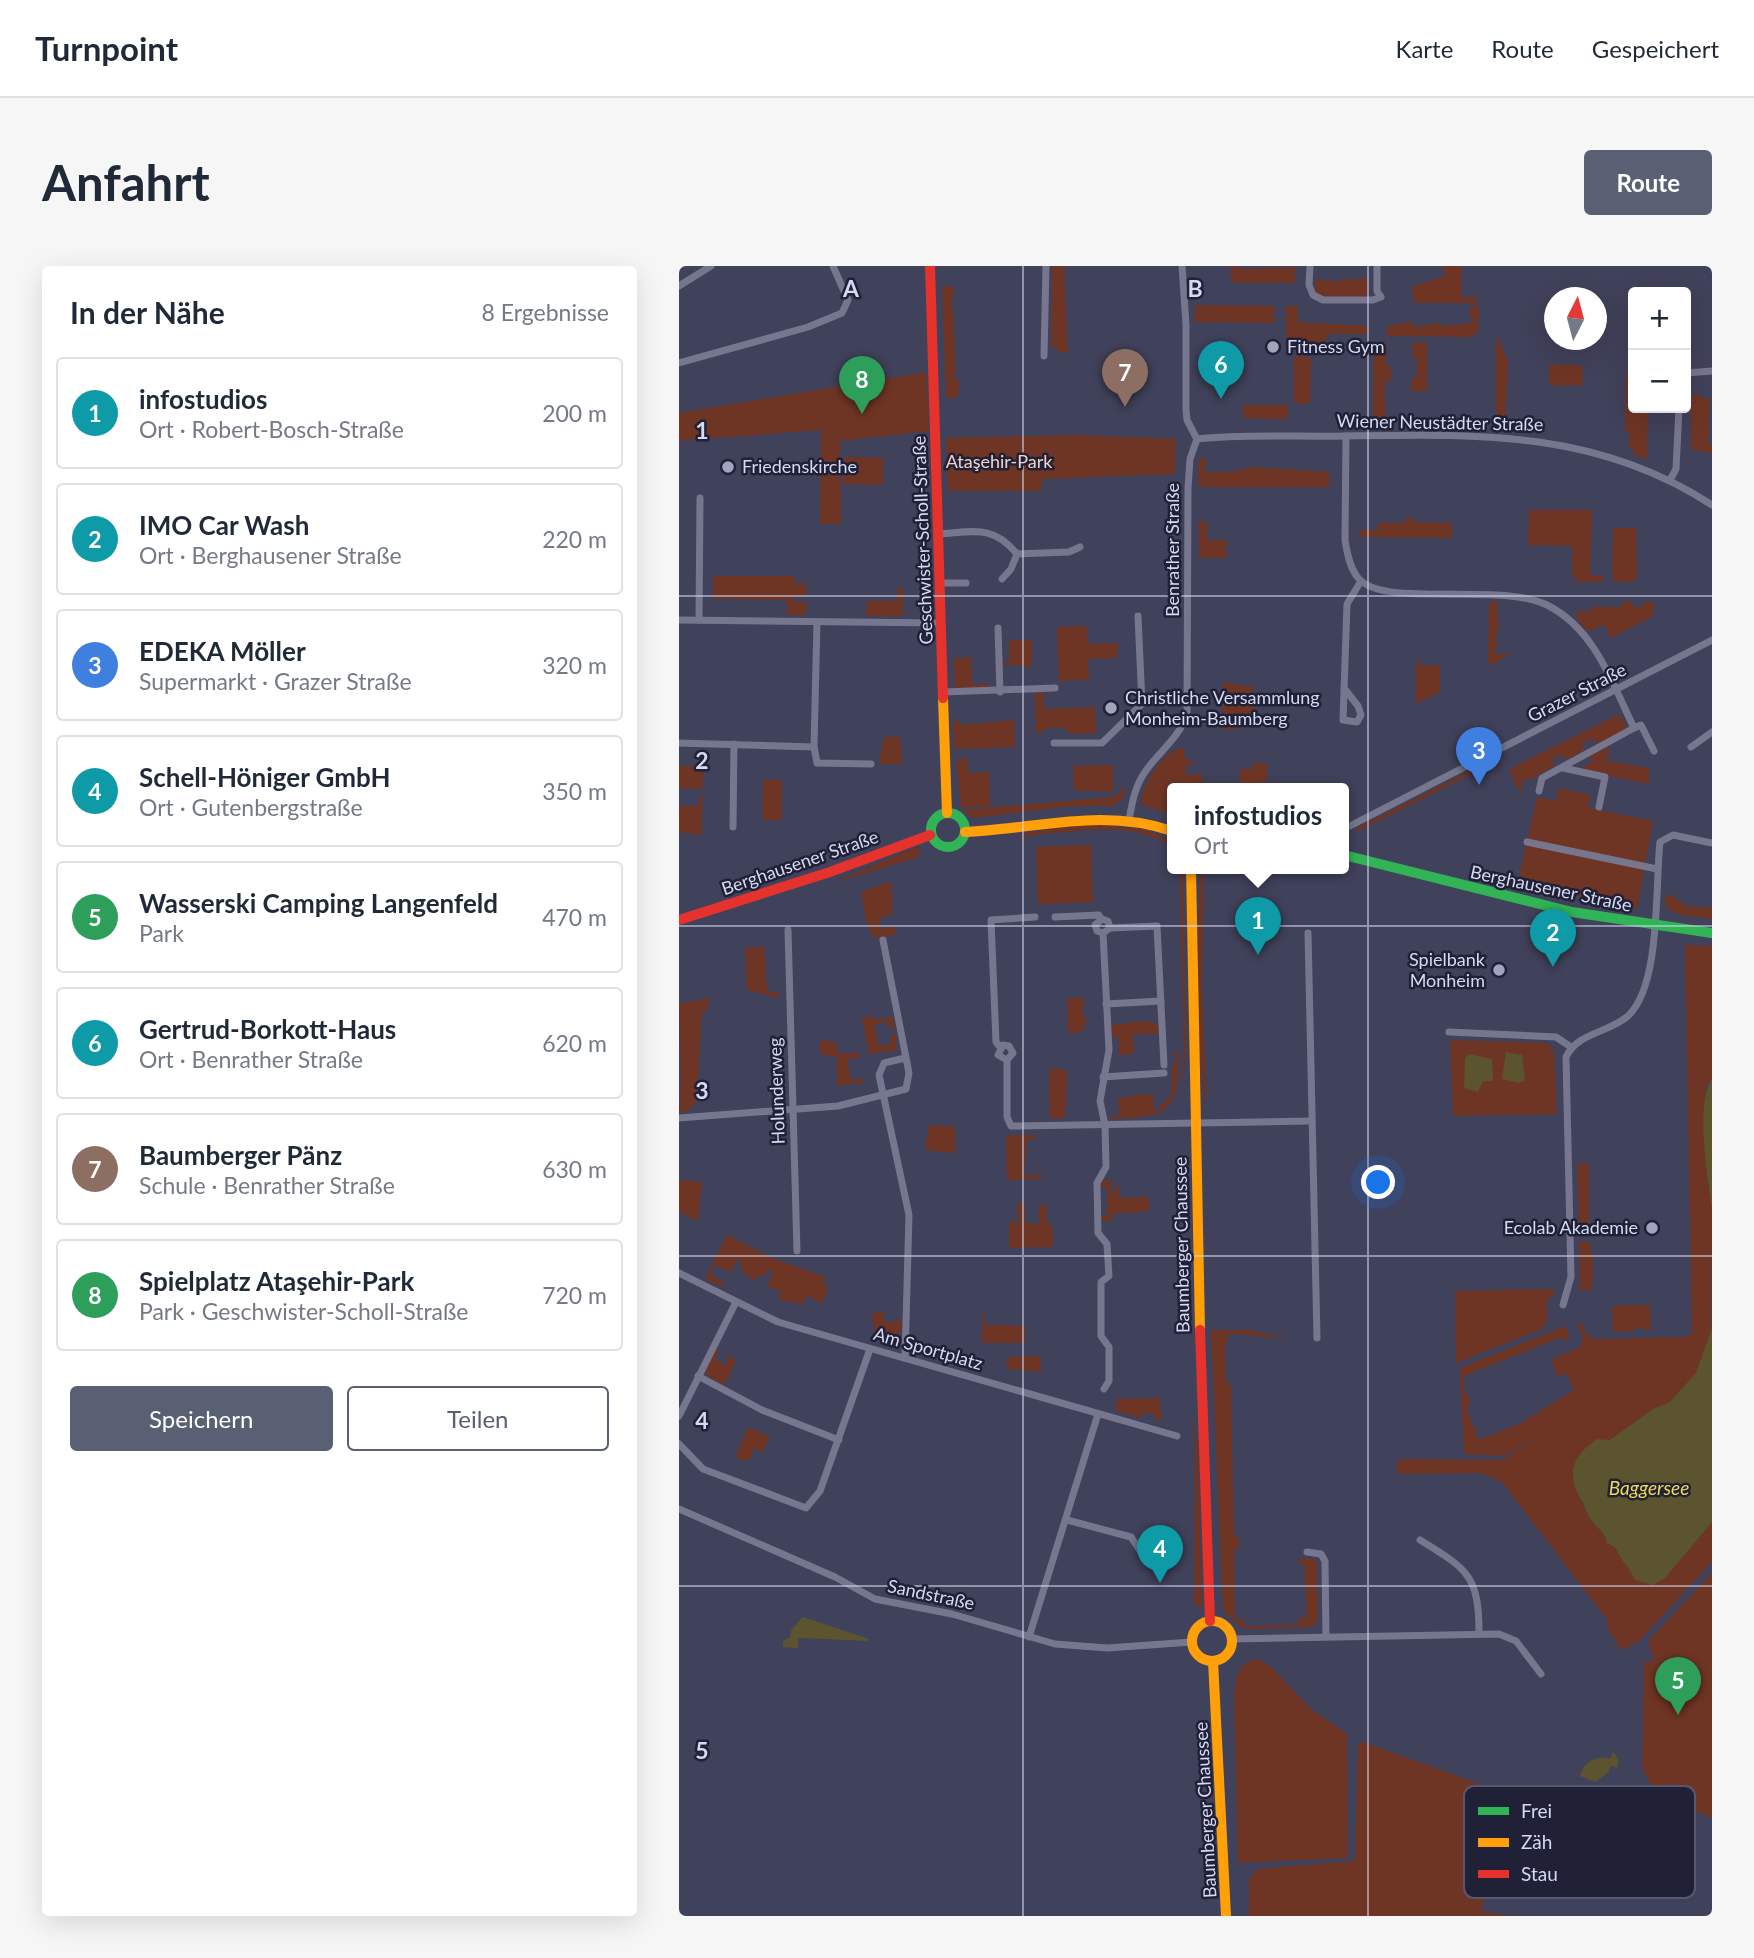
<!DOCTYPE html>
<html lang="de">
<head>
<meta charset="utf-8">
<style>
	body { margin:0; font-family:Lato,sans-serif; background:#f6f6f7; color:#1f2937 }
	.controls { position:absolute; right:21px; top:21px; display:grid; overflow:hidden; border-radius:7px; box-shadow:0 7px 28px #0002 }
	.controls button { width:63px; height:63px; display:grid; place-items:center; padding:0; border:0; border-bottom:2px solid #e0e1e3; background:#fff; color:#1f2937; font:35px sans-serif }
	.compass { position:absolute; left:865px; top:21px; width:63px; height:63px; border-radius:50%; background:#fff; box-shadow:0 7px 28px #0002; rotate:6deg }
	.you { position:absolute; left:700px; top:917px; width:24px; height:24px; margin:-18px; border:5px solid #fff; border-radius:50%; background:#1a73e8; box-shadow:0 0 0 10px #1a73e833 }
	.badge { display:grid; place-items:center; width:46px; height:46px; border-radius:50%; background:#5a6074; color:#fff; font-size:23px; font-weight:700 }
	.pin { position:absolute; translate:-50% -58px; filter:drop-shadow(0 2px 4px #0008) }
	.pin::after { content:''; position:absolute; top:37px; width:24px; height:21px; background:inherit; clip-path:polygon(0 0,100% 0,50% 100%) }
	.popup { position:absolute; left:488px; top:517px; width:182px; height:91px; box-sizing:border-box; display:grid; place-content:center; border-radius:7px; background:#fff; filter:drop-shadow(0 2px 5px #0005); font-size:23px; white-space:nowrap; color:#747a83 }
	.popup b { font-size:26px; color:#1f2937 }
	.popup::after { content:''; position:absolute; left:50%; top:100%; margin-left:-14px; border:14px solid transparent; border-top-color:#fff }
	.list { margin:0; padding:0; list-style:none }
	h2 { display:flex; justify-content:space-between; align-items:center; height:91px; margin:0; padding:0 28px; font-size:30px }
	h2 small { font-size:23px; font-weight:400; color:#747a83 }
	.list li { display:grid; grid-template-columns:46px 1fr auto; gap:21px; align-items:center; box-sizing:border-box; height:112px; margin:0 14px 14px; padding:0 14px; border:2px solid #e0e1e3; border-radius:7px }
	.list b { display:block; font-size:26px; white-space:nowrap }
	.list p { margin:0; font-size:23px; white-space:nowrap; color:#747a83 }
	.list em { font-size:23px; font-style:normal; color:#747a83 }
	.actions { display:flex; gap:14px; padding:21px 28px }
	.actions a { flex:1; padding:16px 0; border:2px solid #5a6074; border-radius:7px; text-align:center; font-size:24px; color:#5a6074 }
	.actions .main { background:#5a6074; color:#fff }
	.map { position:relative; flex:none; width:1033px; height:1650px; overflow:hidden; border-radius:7px }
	header { display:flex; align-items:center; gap:42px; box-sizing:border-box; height:98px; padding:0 35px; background:#fff; border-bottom:2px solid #e0e1e3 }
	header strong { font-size:33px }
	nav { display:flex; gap:38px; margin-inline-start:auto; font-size:24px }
	.intro { display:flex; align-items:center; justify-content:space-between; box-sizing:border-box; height:168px; padding:0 42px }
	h1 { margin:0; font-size:49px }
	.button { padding:18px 32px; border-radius:7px; background:#5a6074; color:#fff; font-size:24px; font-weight:700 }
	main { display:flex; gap:42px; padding:0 42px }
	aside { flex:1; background:#fff; border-radius:7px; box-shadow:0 7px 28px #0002 }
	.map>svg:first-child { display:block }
	.green { fill:#6f3524 }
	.water { fill:#5b542e }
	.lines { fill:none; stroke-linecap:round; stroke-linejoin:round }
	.street { stroke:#76778f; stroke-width:7 }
	.fast { stroke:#30b455; stroke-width:10 }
	.slow { stroke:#ff9f0a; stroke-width:10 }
	.jam { stroke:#e5322d; stroke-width:10 }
	.grid { fill:none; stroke:#d5d9f4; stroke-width:2; stroke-opacity:0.55 }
	.poi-dot { fill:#a1a4be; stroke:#202136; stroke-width:2.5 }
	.labels { text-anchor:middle; stroke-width:5; stroke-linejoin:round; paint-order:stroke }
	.poi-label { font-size:18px; fill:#d5d9f4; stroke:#202136; text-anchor:start }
	.street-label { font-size:18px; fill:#d5d9f4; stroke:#202136 }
	.park-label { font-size:18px; fill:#f1d2c8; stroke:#202136 }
	.water-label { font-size:19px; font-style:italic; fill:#f0d955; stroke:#202136 }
	.key { fill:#202136; stroke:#56586f; stroke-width:2 }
	.key-label { font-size:19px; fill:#d5d9f4 }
	.grid-label { font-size:23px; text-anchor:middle; font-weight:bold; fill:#d5d9f4; stroke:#202136; stroke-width:5; stroke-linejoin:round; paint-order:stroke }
</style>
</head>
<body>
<header>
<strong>Turnpoint</strong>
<nav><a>Karte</a><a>Route</a><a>Gespeichert</a></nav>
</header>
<div class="intro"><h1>Anfahrt</h1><a class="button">Route</a></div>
<main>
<aside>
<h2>In der Nähe<small>8 Ergebnisse</small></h2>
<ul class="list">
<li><span class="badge" style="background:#0f9aa8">1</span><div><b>infostudios</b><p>Ort · Robert-Bosch-Straße</p></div><em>200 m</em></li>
<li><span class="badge" style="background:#0f9aa8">2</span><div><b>IMO Car Wash</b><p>Ort · Berghausener Straße</p></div><em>220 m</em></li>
<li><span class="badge" style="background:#3f7fe0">3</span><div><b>EDEKA Möller</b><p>Supermarkt · Grazer Straße</p></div><em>320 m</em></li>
<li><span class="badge" style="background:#0f9aa8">4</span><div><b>Schell-Höniger GmbH</b><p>Ort · Gutenbergstraße</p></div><em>350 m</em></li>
<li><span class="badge" style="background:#2e9e5b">5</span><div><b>Wasserski Camping Langenfeld</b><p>Park</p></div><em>470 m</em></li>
<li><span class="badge" style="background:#0f9aa8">6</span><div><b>Gertrud-Borkott-Haus</b><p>Ort · Benrather Straße</p></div><em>620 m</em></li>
<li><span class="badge" style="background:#8d6e63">7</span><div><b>Baumberger Pänz</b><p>Schule · Benrather Straße</p></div><em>630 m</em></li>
<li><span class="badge" style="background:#2e9e5b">8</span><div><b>Spielplatz Ataşehir-Park</b><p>Park · Geschwister-Scholl-Straße</p></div><em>720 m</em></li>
</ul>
<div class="actions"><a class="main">Speichern</a><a>Teilen</a></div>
</aside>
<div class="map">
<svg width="1033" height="1650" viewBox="0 0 1033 1650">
	<rect width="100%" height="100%" fill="#40415a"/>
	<g class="green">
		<path d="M373,0H385L389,87L381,86L372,79Z"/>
		<path d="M552,0H559L560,3L616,1V17H556L552,13Z"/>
		<path d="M764,0H782L783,32L797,30L798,37H736L732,21L766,10Z"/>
		<path d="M636,13L662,16V13H689L688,31L642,30L636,26Z"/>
		<path d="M263,20L275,21L272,45H275C274,70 277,89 276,114L281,115L278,132H267Z"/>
		<path d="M516,39L595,40V57L516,56Z"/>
		<path d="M607,40H619V56L688,60V68H649L644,81H613L607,75Z"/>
		<path d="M790,40H800L799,65L793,71L708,70V60L734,56L736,61L760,57L761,60L793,57Z"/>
		<path d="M817,69L829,95L826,161L817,156Z"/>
		<path d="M734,76L748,77V125H732L733,112L738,111V92L733,91Z"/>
		<path d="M695,77H708L707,100L712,101V115L705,116L707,159L701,160L694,153Z"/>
		<path d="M615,90L632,91L631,138L615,137Z"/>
		<path d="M871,99H903L904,119L875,120L869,116Z"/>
		<path d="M247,106L250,165L161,175L162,258H141L142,164L0,175V147Z"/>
		<path d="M947,107H954V142H969L968,194L954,188V183L950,182V166L946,165Z"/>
		<path d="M1019,125L1021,132H1031L1029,178L1033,179V187L1012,184V132Z"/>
		<path d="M564,139H609L608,153L564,152Z"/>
		<path d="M397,169L497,173L496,208L363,213L362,225H269L267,172Z"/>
		<path d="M165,191L204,192V219L164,218Z"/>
		<path d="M523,191H526L527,207L559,205L572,201L650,206V221H523L519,217V197Z"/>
		<path d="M850,244H913L911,309L924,310V316H896V309H893V280L849,279Z"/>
		<path d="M726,252H734V256L773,257V272L683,271L680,268V264H699V257H726Z"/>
		<path d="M520,255H528V274H547V292H520Z"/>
		<path d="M934,262H957L958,312H955L954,316H937L933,312Z"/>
		<path d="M34,310H115V317H127V330H115V336H127V349H108V334L34,333Z"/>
		<path d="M219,321H224V350H187L188,335H218Z"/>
		<path d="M813,335H818L820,366H816L819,381H816V388H830L813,399L809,396L810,338Z"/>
		<path d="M944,335L953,336L954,341H964V336H974V350L932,372L925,359L909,365L898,354V345H912V341H943Z"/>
		<path d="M408,360V378L439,377L438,392L409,393L410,414L380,415L378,361Z"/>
		<path d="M330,374H353L352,401L324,398V395H330Z"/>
		<path d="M292,391L293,418H309V422L276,423L275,392Z"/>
		<path d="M737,395H741V399L761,400V426L737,438Z"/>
		<path d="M544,416L574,421L576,455L559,454V464H543Z"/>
		<path d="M364,424L365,443L416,441L417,467L391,468L386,462H365V466L357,467L356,429Z"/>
		<path d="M938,449L940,452L944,451L947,463L917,478L914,472L903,478L906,484L887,494L884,488L873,493L876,499L852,514L844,513L842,528L829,502L834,504L836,500Z"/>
		<path d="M335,454L336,481L275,483L274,455H280L281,459Z"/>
		<path d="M205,471H221L223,498H200Z"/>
		<path d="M931,480L927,497L931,495L968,502L971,505L969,518L903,504L902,502L913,496L911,490Z"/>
		<path d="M504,482L506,492L517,498L507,499V509L522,508L526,523H493V549L462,538C462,519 484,484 504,482Z"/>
		<path d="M817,491L823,501L817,495L680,565L674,564Z"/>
		<path d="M277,493H289V507L310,506L311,540L282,542Z"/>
		<path d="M574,497H588V515L572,523H560L561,503H574Z"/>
		<path d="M434,499V526L395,524L394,500Z"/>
		<path d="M0,500H24V523L0,522Z"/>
		<path d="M84,514H103V554H83Z"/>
		<path d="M445,521L447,523L442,534L434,540H393L294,552L283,544L425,532L437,530Z"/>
		<path d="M879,522L911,529L909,542L974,555L958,643L838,619L858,531L877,535Z"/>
		<path d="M20,529L23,530V569L0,566V540H19Z"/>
		<path d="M406,557L469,564L493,576V580C448,553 390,566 340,571L342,568Z"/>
		<path d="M412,579L414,636L359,638L357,581Z"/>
		<path d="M240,580V591L153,617Z"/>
		<path d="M501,603H504L507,786L500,838L505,785Z"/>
		<path d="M523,603H525L523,719L528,838C518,816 517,632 523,603Z"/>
		<path d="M212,615L214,648L200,652L202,663L215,660L217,668L195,672L188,658L182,626Z"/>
		<path d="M990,628L1008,640L1033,642V653L1001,649L989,643L985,633Z"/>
		<path d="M1006,679L1033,680V813L1027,821L1025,853L1033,942L1032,1066L1017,1107L991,1136L974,1143L931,1174L918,1173C886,1200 893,1217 910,1250C915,1261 925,1264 928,1277L936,1281C944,1302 967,1305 986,1312L1033,1256V1296L960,1375L942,1384L927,1359L930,1356L823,1216L802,1207L720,1208L717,1199L721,1193L823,1194L868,1165L825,1190L785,1188L781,1102L886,1060L890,1069L886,1077L883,1071L785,1110V1122L792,1138L787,1142L800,1174L840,1158L895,1124L887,1107L879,1111L872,1094L901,1081L904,1073L898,1058L902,1057L908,1069L914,1073L1008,1071L1013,1067Z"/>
		<path d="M85,681L88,722L91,726H99L100,732L68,724L66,682Z"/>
		<path d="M30,732L29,745H23L17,839H13L10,845L0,846L2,820L0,738Z"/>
		<path d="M388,732H405L403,751H407V759L404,760V766L389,767Z"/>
		<path d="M195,750L196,754L214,751L216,762L210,763L208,756L195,759L200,780L213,777L211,769L217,767L218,784L190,788L183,752Z"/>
		<path d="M465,755L479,758L480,767L451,769L454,770L455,788L440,789V771H433L432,759Z"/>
		<path d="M141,774L157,776L158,787H180L181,791L168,794L172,814L185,812L186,816L158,820V791L141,788Z"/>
		<path d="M771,774L868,777L875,785L878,848L774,850Z"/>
		<path d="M500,785C499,845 492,851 432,853L430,851L440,849L439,832L452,831L453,829L474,828L475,844H478L492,829L493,798L497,797L496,786Z"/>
		<path d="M370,803H385L388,810L386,852L371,853Z"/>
		<path d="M250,859L276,861V887L246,884Z"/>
		<path d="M330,869H356V873L348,874L345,909H362L363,913L328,914L327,873Z"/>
		<path d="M910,897V957H900L898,898Z"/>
		<path d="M0,914L23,916L19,955L0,946Z"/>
		<path d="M424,914H432V927H436V920H440L441,932L470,931V945L433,948V955H424L421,950H428V922L421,921Z"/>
		<path d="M338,937H346V955L352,956V959L360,958V939H367L368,958H373L374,981L330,982V956H339Z"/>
		<path d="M48,969L93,992L146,1011L144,1018L149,1019L143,1038L127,1029L124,1038L99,1034L102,1026L88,1020L94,1007L88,1004L84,1011L79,1009L76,1015L63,1006L62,996L58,994L52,1006L36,999L32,1009L44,1015L43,1021L26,1013Z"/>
		<path d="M900,975L911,976V986H914L913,1024H901Z"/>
		<path d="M878,1023L868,1035V1054L863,1063L777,1097L776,1025Z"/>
		<path d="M971,1039L972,1064L956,1062L955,1065L934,1066L933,1040Z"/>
		<path d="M204,1045L206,1057L223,1053L218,1082V1076L197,1071L192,1048Z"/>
		<path d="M303,1046H305L306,1059L346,1060V1077H303Z"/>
		<path d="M532,1064H570L611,1074L551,1067L546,1080L547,1117H552L555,1271H560V1283H555L556,1353H565V1360L619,1359V1352H628L625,1298L619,1297V1293L633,1292L638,1296L639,1352L634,1361L569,1363L562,1361L544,1344Z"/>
		<path d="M37,1083L40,1085L36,1094L46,1099L50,1090L57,1094L45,1119L29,1110L26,1105Z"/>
		<path d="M362,1090V1106L328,1103V1091Z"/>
		<path d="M481,1132L482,1153L478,1155L475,1154L476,1149L465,1146L462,1152L437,1145V1133Z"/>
		<path d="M512,1147L519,1181L523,1341L515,1339L516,1181Z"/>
		<path d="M69,1161L91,1171L83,1186L75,1182L70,1195L56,1192Z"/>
		<path d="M1033,1307V1552L977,1530L963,1501L965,1397L975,1394L969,1375Z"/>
		<path d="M578,1393L591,1400L632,1443L668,1468L669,1592L559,1597L555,1429C557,1411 558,1397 578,1393Z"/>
		<path d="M684,1476L831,1529L802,1645L832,1650H570V1613L579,1603L676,1595L679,1479Z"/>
	</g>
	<g class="water">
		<path d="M827,786L843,789L846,814L840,817L823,813Z"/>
		<path d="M791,788L813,793L814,815H804L799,826L785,822L786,792Z"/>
		<path d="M1033,813V942C1029,911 1016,839 1033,813Z"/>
		<path d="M1033,1062V1256L986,1312L974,1319L956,1314C950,1300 941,1294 936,1281L928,1277C925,1265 920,1264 913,1255C908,1249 907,1241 903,1235C887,1208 892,1191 918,1173L931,1174L974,1143L991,1136L1017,1107Z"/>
		<path d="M124,1351L190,1373L189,1375L122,1372L119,1373V1382L104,1381V1375L111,1372L112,1364Z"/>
		<path d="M934,1485L940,1495L938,1502L932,1500L929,1507L916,1516L901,1510C904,1497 918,1488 931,1493Z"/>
	</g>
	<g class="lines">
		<g class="street">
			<path d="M503,0L507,59V144L508,154L518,173"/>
			<path d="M631,0L630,19L634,29L644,34H694L702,31L698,25V0"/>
			<path d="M0,20L32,0"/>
			<path d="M365,90L367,0"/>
			<path d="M0,97L129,61L163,47L169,34L154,0"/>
			<path d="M1007,107L1033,105"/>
			<path d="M667,170L666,274C668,287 671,303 680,313C706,342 822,316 868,339C916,363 933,417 955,462L863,512L860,525"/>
			<path d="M518,173C568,168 617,171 667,170C799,168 918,164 1033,239"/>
			<path d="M991,214L997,203L1000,142"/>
			<path d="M259,268C294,266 314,258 338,288L390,286L401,281"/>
			<path d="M323,313L332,303L338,288"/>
			<path d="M261,317H287"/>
			<path d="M459,350L463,438"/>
			<path d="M0,354L262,357"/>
			<path d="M20,354L21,232"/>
			<path d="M319,362L321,426"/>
			<path d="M665,422L679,440L682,449L678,456L664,454L668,338L682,315"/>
			<path d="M264,426L376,422"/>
			<path d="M955,462L962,459L975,485"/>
			<path d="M0,477L135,481L138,356"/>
			<path d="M375,477H423L463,438L473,434L508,433"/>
			<path d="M135,481L138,497L192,498"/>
			<path d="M1012,481L1033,466"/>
			<path d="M884,502L926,511L920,541"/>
			<path d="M450,554C453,537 456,520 466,506C480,485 501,472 508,447L509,222L511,193L518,173"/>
			<path d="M54,561L55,478"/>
			<path d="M665,563L1033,374"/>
			<path d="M848,576L978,603"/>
			<path d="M376,651L420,649L422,653"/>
			<path d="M431,662L478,660L485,799"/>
			<path d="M109,664L118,985"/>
			<path d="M424,667L418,665L416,659L423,653L429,655L431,662L424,667L430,784L421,835L426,859L427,901L418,917L419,967L428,978L430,1010L422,1016V1070L430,1081V1115L425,1123"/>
			<path d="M629,667L638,1072"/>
			<path d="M427,738L482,735"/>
			<path d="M770,766L877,771L892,781"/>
			<path d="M321,781L317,776L312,654L356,651"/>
			<path d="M328,794L319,789L324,779L330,780L334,787L328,794V851L332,860L631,855"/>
			<path d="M424,811L485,807"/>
			<path d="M0,852L159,840L227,823L230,807L204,674"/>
			<path d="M0,1007L99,1056L498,1170"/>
			<path d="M884,1039L892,1011L887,791C898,767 929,767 949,750C982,719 976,621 981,576L994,569L1033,577"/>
			<path d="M226,1092L230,949L200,809L205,797L226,792"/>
			<path d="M19,1110L83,1144L160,1174"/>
			<path d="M0,1150L57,1036"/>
			<path d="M0,1178L24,1203L127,1242L141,1225L191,1083"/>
			<path d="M0,1243L156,1311L196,1333L273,1348L376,1378L428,1382L513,1376"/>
			<path d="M388,1254L452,1271L462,1286"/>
			<path d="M741,1274C788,1303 800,1309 800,1367"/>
			<path d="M628,1286L642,1288L646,1295L647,1371"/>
			<path d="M350,1371L419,1148"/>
			<path d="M553,1373L820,1368L837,1375L862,1408"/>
		</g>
		<g class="fast">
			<circle cx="269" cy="564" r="17"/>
			<path d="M665,589L893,646L1033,667"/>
		</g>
		<g class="slow">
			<path d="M264,432L268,547"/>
			<path d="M286,566C357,563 424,541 493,565"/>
			<path d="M512,603L521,1064"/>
			<circle cx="533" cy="1375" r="20"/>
			<path d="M534,1395L547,1650"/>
		</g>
		<g class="jam">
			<path d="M251,0L264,432"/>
			<path d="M0,654L151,606L251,569"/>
			<path d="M521,1064L531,1355"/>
		</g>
	</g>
	<path class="grid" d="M344,0V1650M689,0V1650M0,330H1033M0,660H1033M0,990H1033M0,1320H1033"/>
	<g class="poi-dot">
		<circle cx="594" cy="81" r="7"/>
		<circle cx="49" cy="201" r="7"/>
		<circle cx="432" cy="442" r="7"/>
		<circle cx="820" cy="704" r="7"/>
		<circle cx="973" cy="962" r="7"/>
	</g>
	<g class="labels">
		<g class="poi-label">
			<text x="608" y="87">Fitness Gym</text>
			<text x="63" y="207">Friedenskirche</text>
			<text x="446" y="438">Christliche Versammlung<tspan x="446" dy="21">Monheim-Baumberg</tspan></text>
			<text x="806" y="700" text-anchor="end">Spielbank<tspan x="806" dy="21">Monheim</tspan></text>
			<text x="959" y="968" text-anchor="end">Ecolab Akademie</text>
		</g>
		<g class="street-label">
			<text transform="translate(761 157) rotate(1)" y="6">Wiener Neustädter Straße</text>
			<text transform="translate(244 274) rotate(-92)" y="6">Geschwister-Scholl-Straße</text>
			<text transform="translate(494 284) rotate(-90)" y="6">Benrather Straße</text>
			<text transform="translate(898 427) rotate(-27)" y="6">Grazer Straße</text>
			<text transform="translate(121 597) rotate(-19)" y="6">Berghausener Straße</text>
			<text transform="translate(872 623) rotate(12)" y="6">Berghausener Straße</text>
			<text transform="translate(98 825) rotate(-92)" y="6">Holunderweg</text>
			<text transform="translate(503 979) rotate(-91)" y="6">Baumberger Chaussee</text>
			<text transform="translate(249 1083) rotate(16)" y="6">Am Sportplatz</text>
			<text transform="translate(252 1329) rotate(12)" y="6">Sandstraße</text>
			<text transform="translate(527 1544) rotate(-93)" y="6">Baumberger Chaussee</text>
		</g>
		<g class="park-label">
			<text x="320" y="202">Ataşehir-Park</text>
		</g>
		<g class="water-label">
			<text x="970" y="1229">Baggersee</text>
		</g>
	</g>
	<rect x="785" y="1520" width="231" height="112" rx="10" class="key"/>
	<rect x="799" y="1541" width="31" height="8" fill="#30b455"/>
	<rect x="799" y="1572" width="31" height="9" fill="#ff9f0a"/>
	<rect x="799" y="1604" width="31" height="8" fill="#e5322d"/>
	<g class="key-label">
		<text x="842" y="1552">Frei</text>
		<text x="842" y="1583">Zäh</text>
		<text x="842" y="1615">Stau</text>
	</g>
	<g class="grid-label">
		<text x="172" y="31">A</text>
		<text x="516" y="31">B</text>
		<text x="23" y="173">1</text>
		<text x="23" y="503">2</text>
		<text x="23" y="833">3</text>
		<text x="23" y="1163">4</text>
		<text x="23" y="1493">5</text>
	</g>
</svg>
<div class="controls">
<button>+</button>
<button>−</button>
</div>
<svg class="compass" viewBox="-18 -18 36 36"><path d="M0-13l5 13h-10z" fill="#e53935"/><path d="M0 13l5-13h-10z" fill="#747a83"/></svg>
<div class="you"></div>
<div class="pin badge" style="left:579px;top:689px;background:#0f9aa8">1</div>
<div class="popup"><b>infostudios</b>Ort</div>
<div class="pin badge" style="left:874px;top:701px;background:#0f9aa8">2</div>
<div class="pin badge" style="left:800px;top:519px;background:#3f7fe0">3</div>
<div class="pin badge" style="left:481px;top:1317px;background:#0f9aa8">4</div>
<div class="pin badge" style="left:999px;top:1449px;background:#2e9e5b">5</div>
<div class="pin badge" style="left:542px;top:133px;background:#0f9aa8">6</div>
<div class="pin badge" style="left:446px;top:141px;background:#8d6e63">7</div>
<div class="pin badge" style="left:183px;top:148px;background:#2e9e5b">8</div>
</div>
</main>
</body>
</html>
